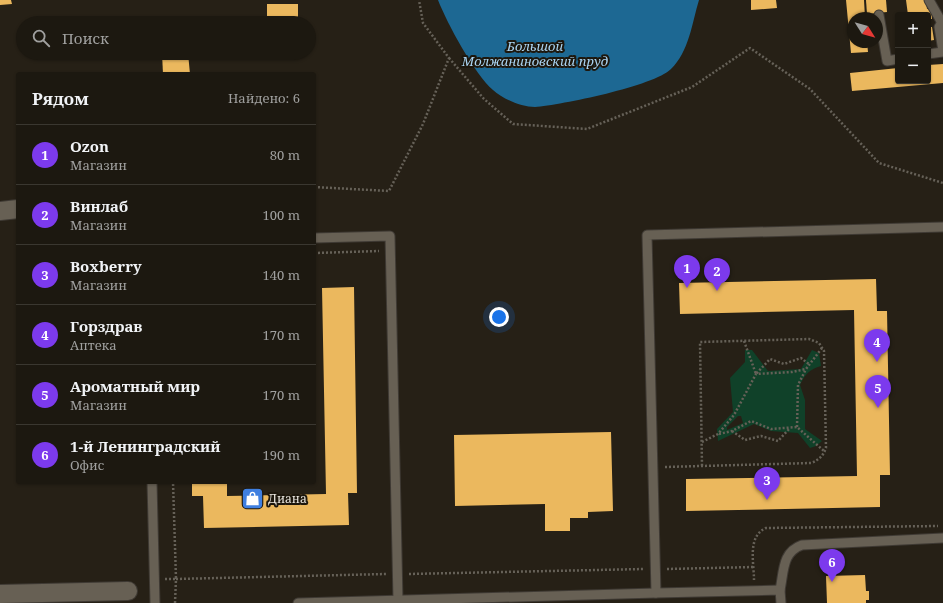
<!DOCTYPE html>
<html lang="ru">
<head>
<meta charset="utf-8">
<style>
	body { margin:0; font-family:"Noto Serif",serif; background:#29251e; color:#f1f3f6 }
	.controls { position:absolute; right:12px; top:12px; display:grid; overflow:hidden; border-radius:4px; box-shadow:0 1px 3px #0004 }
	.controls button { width:36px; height:36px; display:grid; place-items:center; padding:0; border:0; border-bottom:1px solid #3a3730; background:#1c1810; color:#f1f3f6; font:20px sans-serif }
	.compass { position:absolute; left:847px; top:12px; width:36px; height:36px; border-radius:50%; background:#1c1810; box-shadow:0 1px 3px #0004; rotate:127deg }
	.you { position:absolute; left:499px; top:317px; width:14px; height:14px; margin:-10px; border:3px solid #fff; border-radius:50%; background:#1a73e8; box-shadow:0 0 0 6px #1a73e833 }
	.badge { display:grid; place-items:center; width:26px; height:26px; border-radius:50%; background:#7c3aed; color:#fff; font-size:13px; font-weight:700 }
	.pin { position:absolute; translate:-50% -33px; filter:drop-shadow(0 1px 2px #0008) }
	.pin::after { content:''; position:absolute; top:21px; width:14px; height:12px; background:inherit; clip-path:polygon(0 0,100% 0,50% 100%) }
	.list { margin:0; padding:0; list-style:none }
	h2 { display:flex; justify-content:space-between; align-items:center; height:52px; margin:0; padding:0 16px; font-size:17px }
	h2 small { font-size:13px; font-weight:400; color:#a0a09f }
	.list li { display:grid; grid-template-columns:26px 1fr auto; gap:12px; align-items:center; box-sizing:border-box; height:60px; padding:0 16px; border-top:1px solid #3a3730 }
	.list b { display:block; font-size:15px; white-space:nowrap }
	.list p { margin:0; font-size:13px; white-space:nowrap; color:#a0a09f }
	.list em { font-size:13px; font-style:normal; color:#a0a09f }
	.icon { flex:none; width:22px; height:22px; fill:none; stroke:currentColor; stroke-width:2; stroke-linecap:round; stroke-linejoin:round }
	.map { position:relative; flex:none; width:943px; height:603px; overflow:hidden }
	.search { position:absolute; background:#1c1810; box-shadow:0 1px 3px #0004; left:16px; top:16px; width:300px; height:44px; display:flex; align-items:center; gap:10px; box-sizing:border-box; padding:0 14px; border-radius:22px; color:#a0a09f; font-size:15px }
	.panel { position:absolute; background:#1c1810; box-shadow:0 1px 3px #0004; left:16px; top:72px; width:300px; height:412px; border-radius:4px }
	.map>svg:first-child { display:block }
	.green { fill:#104129; fill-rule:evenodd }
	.water { fill:#1d6893 }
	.building { fill:#ebb85e }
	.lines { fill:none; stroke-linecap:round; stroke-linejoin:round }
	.lane-casing { stroke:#3f3a34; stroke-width:11 }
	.street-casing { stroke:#3f3a34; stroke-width:20 }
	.path { stroke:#666158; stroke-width:2.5; stroke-dasharray:2 2; stroke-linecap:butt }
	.lane { stroke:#676054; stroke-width:9 }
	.street { stroke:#676054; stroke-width:18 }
	.labels { text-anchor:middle; stroke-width:4; stroke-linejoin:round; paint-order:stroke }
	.poi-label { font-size:12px; fill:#ebe7e0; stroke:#1d170d; text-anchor:start }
	.water-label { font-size:13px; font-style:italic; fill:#abd5f3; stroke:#1d170d }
</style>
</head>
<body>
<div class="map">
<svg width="943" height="603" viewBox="0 0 943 603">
	<rect width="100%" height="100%" fill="#262016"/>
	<path class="green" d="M745,350H752L768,371L801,369L812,350L819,353L821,366C810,369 805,374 800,385L805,400V429L822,441L816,446L810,448L798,433L771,431L754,424L718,441L717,429L733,412L730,378L745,362ZM738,416H741L743,423L727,430V427Z"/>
	<path class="water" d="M438,0H699C692,23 689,52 671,69C654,86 561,105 535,107C521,107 503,99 493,90C475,75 447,23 438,0Z"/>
	<g class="building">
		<path d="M0,0H11L12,4L0,5Z"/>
		<path d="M751,0H776L777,8L751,10Z"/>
		<path d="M846,0H864L865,18H853V42H867L868,52L851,53Z"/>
		<path d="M866,0H886L887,12L867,14Z"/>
		<path d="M906,0H926L927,9L931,8L932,19H928V15H908Z"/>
		<rect x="267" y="4" width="31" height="19"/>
		<path d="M928,22L930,27H932L934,40L928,41Z"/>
		<path d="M162,53H188L190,74H163Z"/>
		<path d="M943,64V83L852,91L850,73L898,68V81H928V65Z"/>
		<path d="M876,279L877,311H887L890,475H880V507L686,511V479L857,476L854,310L680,314L679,283Z"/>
		<path d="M354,287L357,493H348L349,525L204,528L203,496H192V482H227V496L326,494L322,288Z"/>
		<path d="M611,432L613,511L588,512V518H570V531H545V504L455,506L454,435Z"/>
		<path d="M865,575L866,591H869V600H866V603H827L826,576Z"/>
	</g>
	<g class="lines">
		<defs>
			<g id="lane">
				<path d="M929,0L942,23"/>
				<path d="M879,15L887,61L898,59"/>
				<path d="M943,21L939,27L943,51"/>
				<path d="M928,54L943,52"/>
				<path d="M314,238L390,236L398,600"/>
				<path d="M152,482L155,603"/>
				<path d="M780,590C784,571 782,552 802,545L943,538"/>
				<path d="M298,603L656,593"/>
				<path d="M781,603L780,590L656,593L647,235L943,227"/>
			</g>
			<g id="street">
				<path d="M0,211L18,209"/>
				<path d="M0,594L128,591"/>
			</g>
		</defs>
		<use href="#lane" class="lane-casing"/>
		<use href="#street" class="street-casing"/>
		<g class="path">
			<path d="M449,58L484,99L513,124L587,129L692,87L750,48L810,89L879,163L943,183"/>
			<path d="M314,187L389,191L423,124L449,58L423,23L419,0"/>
			<path d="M314,253L379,251"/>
			<path d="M744,341L756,374L770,359L784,364L801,358L810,365"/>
			<path d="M797,427L798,385L806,369"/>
			<path d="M732,431L745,440L761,436L778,441L790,428"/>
			<path d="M719,434L732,431L751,421L771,429L797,427L824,451"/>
			<path d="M702,442L718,434L734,415L756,374L792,372L806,369L822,348"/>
			<path d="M665,467L811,463C819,460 823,456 826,448L824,351L819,343L809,339L700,342L702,466"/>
			<path d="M667,569L754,567"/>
			<path d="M409,574L644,569"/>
			<path d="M165,579H176L173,482"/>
			<path d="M754,580C754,563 747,536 766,528L938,526"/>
			<path d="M175,603L176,579L386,574"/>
		</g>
		<use href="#lane" class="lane"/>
		<use href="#street" class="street"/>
	</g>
	<defs>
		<symbol id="shop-square" viewBox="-11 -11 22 22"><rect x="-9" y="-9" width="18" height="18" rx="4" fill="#3f7fe0" stroke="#1d170d"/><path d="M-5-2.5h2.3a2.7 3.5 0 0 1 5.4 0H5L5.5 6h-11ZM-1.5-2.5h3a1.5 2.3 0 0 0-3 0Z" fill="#fff"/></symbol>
	</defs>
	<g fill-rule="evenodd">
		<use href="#shop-square" x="240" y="486" width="25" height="25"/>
	</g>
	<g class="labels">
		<g class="poi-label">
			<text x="268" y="503">Диана</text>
		</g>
		<g class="water-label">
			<text x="535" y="51">Большой<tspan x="535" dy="15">Молжаниновский пруд</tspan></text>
		</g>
	</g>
</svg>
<div class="controls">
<button>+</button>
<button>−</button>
</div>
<svg class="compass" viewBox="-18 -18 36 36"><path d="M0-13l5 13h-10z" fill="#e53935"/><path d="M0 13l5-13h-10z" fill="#a0a09f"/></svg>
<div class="you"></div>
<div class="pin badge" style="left:687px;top:288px">1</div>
<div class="pin badge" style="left:717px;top:291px">2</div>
<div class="pin badge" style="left:767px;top:500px">3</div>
<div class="pin badge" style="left:877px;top:362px">4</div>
<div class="pin badge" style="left:878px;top:408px">5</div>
<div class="pin badge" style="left:832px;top:582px">6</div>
<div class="search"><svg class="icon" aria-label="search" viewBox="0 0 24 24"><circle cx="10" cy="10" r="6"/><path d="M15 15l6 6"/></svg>Поиск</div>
<section class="panel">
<h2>Рядом<small>Найдено: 6</small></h2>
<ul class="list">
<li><span class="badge">1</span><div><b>Ozon</b><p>Магазин</p></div><em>80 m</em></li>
<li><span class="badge">2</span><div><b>Винлаб</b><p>Магазин</p></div><em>100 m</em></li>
<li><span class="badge">3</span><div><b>Boxberry</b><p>Магазин</p></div><em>140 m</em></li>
<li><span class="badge">4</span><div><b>Горздрав</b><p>Аптека</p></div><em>170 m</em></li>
<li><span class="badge">5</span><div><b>Ароматный мир</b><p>Магазин</p></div><em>170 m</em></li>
<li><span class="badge">6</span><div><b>1-й Ленинградский</b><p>Офис</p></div><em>190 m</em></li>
</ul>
</section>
</div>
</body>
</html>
